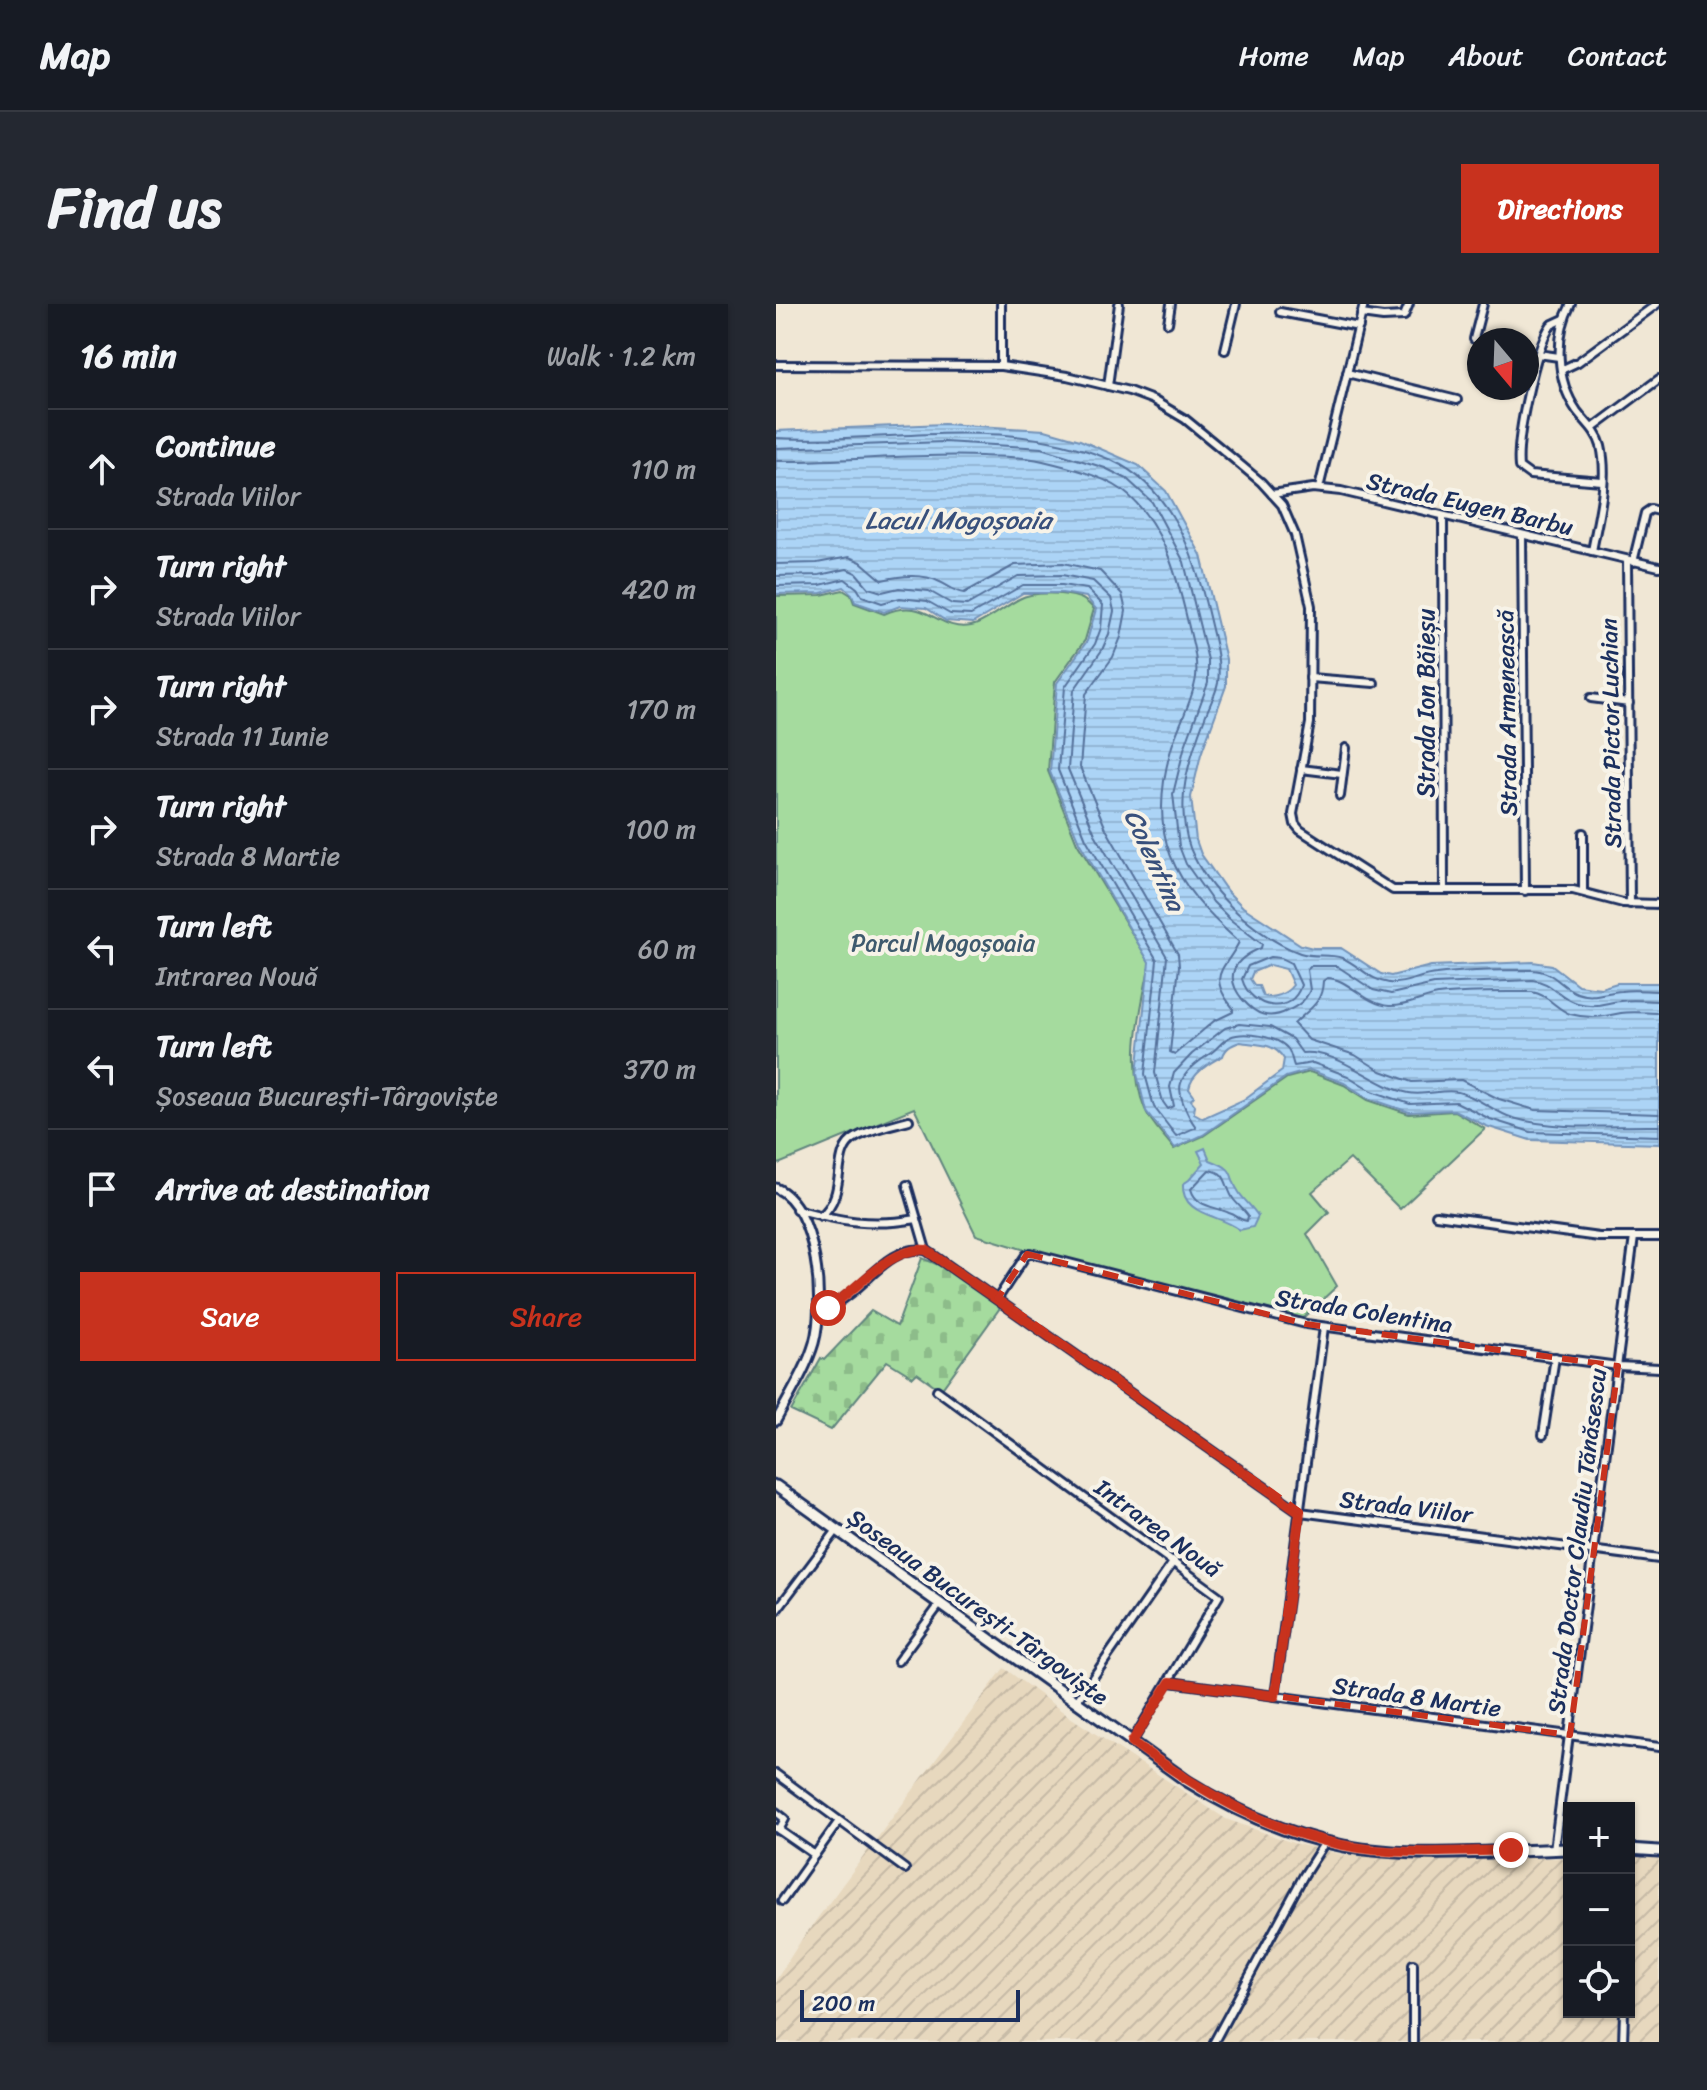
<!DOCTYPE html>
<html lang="en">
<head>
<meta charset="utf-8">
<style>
	body { margin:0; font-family:Sriracha,sans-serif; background:#242831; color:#f1f3f6 }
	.controls { position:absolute; right:24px; bottom:24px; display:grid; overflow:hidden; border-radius:0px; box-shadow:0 2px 6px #0004 }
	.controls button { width:72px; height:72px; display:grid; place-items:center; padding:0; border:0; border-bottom:2px solid #363941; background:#171b24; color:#f1f3f6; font:40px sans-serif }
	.compass { position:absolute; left:691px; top:24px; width:72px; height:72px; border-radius:50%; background:#171b24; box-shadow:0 2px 6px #0004; rotate:161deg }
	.scale { position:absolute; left:24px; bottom:20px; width:220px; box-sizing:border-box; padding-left:8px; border:4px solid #1b2f5e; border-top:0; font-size:22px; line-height:28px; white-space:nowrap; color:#1b2f5e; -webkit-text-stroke:6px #f7f3e8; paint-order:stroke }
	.stop { position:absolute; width:24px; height:24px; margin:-18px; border:6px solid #c8321e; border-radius:50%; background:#fff }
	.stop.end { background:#c8321e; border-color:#fff; box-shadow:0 2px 8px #0008 }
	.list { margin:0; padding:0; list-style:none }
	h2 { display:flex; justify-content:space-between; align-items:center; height:104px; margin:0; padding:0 32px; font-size:34px }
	h2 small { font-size:26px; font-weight:400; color:#9ea1a6 }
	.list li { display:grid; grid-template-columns:52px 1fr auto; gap:24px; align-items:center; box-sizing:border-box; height:120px; padding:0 32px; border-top:2px solid #363941 }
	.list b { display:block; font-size:30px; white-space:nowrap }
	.list p { margin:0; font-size:26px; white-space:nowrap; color:#9ea1a6 }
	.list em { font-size:26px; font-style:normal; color:#9ea1a6 }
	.actions { display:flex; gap:16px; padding:24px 32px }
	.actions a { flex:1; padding:18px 0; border:2px solid #c8321e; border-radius:0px; text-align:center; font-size:28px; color:#c8321e }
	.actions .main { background:#c8321e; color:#fff }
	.icon { flex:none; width:44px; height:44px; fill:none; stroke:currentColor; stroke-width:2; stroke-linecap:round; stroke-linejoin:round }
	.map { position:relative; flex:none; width:883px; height:1738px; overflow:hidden; border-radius:0px }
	header { display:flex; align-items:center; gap:48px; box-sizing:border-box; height:112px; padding:0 40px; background:#171b24; border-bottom:2px solid #363941 }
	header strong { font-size:38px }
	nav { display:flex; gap:44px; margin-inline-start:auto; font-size:28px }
	.intro { display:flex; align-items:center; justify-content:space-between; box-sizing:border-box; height:192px; padding:0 48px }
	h1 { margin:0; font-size:56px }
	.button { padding:20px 36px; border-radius:0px; background:#c8321e; color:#fff; font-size:28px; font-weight:700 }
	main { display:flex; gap:48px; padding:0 48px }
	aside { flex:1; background:#171b24; border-radius:0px; box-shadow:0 2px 6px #0004 }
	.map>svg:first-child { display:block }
	.industrial { fill:url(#industrial-furrows) }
	.green { fill:#a5db9e; stroke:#60857e; stroke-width:2 }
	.cemetery { fill:url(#cemetery-stones); stroke:#60857e; stroke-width:2 }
	.water { fill:url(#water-rules); stroke:#7292b9; stroke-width:2; fill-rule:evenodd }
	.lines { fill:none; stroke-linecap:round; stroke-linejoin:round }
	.shore { stroke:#55719b; stroke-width:2 }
	.minor-casing { stroke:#1b2f5e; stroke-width:12 }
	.tertiary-casing { stroke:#1b2f5e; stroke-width:13 }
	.primary-casing { stroke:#1b2f5e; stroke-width:15 }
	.minor { stroke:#f7f3e8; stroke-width:6 }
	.tertiary { stroke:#f7f3e8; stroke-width:7 }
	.primary { stroke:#f7f3e8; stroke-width:9 }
	.route { stroke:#c8321e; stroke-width:10 }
	.marked { fill:none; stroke:#c8321e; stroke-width:6; stroke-dasharray:16 10; stroke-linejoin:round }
	.labels { text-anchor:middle; stroke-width:8; stroke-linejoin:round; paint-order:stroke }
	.street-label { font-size:24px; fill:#1b2f5e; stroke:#f7f3e8 }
	.park-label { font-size:24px; fill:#3e5a6e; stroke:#f7f3e8 }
	.water-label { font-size:26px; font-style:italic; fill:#38507c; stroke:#f7f3e8 }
</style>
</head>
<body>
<header>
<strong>Map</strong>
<nav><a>Home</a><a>Map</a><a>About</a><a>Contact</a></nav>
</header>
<div class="intro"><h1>Find us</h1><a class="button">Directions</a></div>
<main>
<aside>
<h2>16 min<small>Walk · 1.2 km</small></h2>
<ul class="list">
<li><svg class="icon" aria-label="ahead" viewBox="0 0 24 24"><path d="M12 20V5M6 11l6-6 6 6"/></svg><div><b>Continue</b><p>Strada Viilor</p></div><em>110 m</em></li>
<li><svg class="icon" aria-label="right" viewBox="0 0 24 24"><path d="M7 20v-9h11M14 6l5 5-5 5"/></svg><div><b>Turn right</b><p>Strada Viilor</p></div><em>420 m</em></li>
<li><svg class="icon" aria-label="right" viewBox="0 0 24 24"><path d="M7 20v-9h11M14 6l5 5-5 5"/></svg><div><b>Turn right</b><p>Strada 11 Iunie</p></div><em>170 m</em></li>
<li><svg class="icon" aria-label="right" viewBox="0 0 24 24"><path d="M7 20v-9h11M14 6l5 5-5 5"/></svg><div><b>Turn right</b><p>Strada 8 Martie</p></div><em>100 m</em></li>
<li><svg class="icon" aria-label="left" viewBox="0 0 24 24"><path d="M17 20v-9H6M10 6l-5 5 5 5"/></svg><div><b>Turn left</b><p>Intrarea Nouă</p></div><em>60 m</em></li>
<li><svg class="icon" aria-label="left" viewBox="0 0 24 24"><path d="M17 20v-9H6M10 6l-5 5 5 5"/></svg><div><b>Turn left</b><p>Șoseaua București-Târgoviște</p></div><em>370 m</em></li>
<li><svg class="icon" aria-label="arrive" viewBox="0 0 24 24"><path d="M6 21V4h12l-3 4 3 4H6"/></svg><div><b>Arrive at destination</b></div></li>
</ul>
<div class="actions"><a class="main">Save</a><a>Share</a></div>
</aside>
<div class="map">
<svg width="883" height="1738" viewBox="0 0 883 1738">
	<defs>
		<pattern id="industrial-furrows" width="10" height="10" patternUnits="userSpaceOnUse" patternTransform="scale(2)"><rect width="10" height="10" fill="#e7d8be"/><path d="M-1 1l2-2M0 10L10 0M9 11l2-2" fill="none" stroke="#c6baa6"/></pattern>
		<pattern id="cemetery-stones" width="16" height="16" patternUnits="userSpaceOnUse" patternTransform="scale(2)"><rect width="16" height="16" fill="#a5db9e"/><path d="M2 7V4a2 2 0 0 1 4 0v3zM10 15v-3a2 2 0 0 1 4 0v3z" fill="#8dbc8a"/></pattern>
		<pattern id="water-rules" width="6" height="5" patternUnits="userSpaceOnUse" patternTransform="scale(2)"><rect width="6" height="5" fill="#acd4f6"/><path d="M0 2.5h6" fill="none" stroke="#93b6d5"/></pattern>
	</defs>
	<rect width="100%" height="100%" fill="#f0e7d5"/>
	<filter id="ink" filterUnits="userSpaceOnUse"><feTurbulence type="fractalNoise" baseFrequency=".0125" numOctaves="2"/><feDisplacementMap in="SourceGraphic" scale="16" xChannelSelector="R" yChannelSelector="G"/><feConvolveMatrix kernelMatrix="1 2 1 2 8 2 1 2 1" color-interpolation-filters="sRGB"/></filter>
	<g filter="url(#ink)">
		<path class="industrial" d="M228,1364L294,1413L450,1515L517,1539L568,1551L628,1554H793V1708H853V1552L883,1553V1738H0V1676L26,1635Z"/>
		<path class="green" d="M67,286L75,291L78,299L108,310C151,291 160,328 195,322C208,320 231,301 243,295C258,287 289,289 304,294C310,296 314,301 318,305L309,336L279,378L272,467L301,539L374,659C365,705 350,759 369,805C374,819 389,832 398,845L427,832L511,774L534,768L568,781L592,796L633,810L678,807L709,825L624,905L574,855L536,888L553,908L531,930L561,982L527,1014L246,945L200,931L138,804L0,861V292L45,291Z"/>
		<path class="cemetery" d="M146,954L165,962L226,1001L165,1086L141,1069L137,1073L111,1057L55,1126L15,1107L45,1054L48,1056L95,1007L121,1022Z"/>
		<g class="water">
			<path d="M168,120L269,126L304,136L362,161L390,187L425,251L450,355V382L425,450L415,493L420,536L425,550L451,587L467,603L525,641L537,644H565L605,670L615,672L655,662L757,658L776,661L802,681L816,683L825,684L841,679H883V840L754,836L710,822L678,806L633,808L592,794L568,779L534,766L510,773L427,831L399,844L370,807L361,770L373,658L303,538L274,468L281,379L311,337L320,305L310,293L286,289H247L197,319L170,317L150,304L124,302L108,308L79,298L76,290L68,283L45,289L0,290V127ZM494,661L510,665L517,681C510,690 498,695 487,692L483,682H479L474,675L477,668ZM464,738C481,741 498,738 508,755L506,767L467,796L427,814L418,809L419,801L415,796L418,792L413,785C415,770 434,758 447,752C450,743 456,741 464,738Z"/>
			<path d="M429,844L434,856C464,867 450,871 464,890C470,898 477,904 482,912L477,923L464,926C445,910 405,912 407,880L413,876L428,859L422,847Z"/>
		</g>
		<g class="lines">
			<g class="shore">
				<path d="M0,134C112,140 228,109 335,156C397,184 419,252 433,313C438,335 445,357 442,379C440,390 433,402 429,413C422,431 415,451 411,470C405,495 406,530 418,553C437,592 483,634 524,649C538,654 553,649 566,654C582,660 594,677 613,679C629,681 644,671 660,670C692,666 724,666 756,666C779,667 783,682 801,689C817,695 829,688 845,687C857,685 870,687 883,687"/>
				<path d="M0,144L168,138L266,144L329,164L351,175L376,198L408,258L432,356V379L408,445L397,490L403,542L410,560L437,598L456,617L486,640L485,644C458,655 447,672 467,696C480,711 493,716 511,707C522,702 529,697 534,686L531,666L535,662H561L597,686L615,690L658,680L756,676C775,677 783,694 801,699C820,704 827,699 844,697C857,695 871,697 883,697"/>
				<path d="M0,157C69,158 137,149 206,152C226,153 247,152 267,157C292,163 325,171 346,186C387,217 401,272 412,319C416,337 422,355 420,373C417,396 403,420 396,442C369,531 397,580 463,638C450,665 429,670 457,704V708L438,717L399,750L394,748L403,662L402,650L330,525L304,463L310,390L337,353L345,333L350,307L346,290L324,267L287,259L239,261L188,289C178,288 173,282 164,278C147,269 123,272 106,276L85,258L73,253L41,259L0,260"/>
				<path d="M0,272L43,271L71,265L80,269L93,284L106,288L123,284L153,287L176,300L191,301L242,272L286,271L317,277L335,294L338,307L333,330L326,346L298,386L292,465L319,530L391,653L379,769L387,798L392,805L398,802L394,783L398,769L416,750L449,724L463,720L494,723L516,735L526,749C565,746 596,782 633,789C649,792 666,785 682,788C701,792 718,808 737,814C783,827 836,821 883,822"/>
				<path d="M0,282L44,281L69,275L81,284L86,292L106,299L124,294L151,297L174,310L195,311L247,281H286L311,285L327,301L325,324L319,340L289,383L282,466L310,535L381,656L369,770L378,803L400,832L420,823C413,814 401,791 405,779C409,766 425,756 435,749C442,744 446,737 454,733C467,727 502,732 512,745C515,749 516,757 518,762L537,759L572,772L596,787L634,800L680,798L714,815L755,828L883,832"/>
				<path d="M494,653L505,654L515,659L525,681C516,712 475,706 466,675L472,662Z"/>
				<path d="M883,709C871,709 857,707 845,709C826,713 813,715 794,710C780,705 771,690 756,688C725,688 693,687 662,691C645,694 630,703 613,702C588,700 572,674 551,674L547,677C546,701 532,705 518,720L533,736L579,751L605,767L636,778L685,776L723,795L759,806L883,810"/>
				<path d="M433,866C453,868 448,882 458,896C462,901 468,906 472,912L471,917C463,916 461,911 453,909C438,902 420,903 415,885Z"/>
			</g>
			<defs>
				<g id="minor">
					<path d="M225,0V62"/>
					<path d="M795,0C778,32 780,77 801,107C810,119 821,127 825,142C833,176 822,214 816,247"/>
					<path d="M504,8L583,23"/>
					<path d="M585,10L607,13L628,12L633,0"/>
					<path d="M788,15L775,21C759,44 740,134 743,163L754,171L826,177"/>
					<path d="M392,19L395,0"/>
					<path d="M698,35L707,0"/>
					<path d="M449,46L460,0"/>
					<path d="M762,50L783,53"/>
					<path d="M0,61L225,62L291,72L353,87L377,96L409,115L442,142L485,178L506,201L519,231L535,302L534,419L517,510L519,520L524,526L617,586H797L847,599L883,600"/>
					<path d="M785,66L802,58L881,0"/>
					<path d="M571,69L681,96"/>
					<path d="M332,82L343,0"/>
					<path d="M817,124L883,75"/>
					<path d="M543,184L588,0"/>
					<path d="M496,190L537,184L565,187L883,263"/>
					<path d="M667,213L668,586"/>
					<path d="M746,231L749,587"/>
					<path d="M851,256L854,600"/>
					<path d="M857,258L869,209L875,205L883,207"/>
					<path d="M534,374L598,379"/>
					<path d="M815,394L853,399"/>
					<path d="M525,465L566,470"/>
					<path d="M564,492L570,444"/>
					<path d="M807,587V529"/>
					<path d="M131,881L150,946"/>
					<path d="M20,905C64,917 95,923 141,915"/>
					<path d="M660,911L823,933H883"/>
					<path d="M45,912C73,889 54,848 79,834C94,825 116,821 133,816"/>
					<path d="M222,994L250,951L254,949L530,1020L842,1062L883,1064"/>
					<path d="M42,1010C54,1004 65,997 75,989C97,972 118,941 150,946L524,1208L883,1255"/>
					<path d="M161,1086L443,1292L356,1438"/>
					<path d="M767,1131L779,1053"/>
					<path d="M0,1307L61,1226"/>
					<path d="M122,1357L164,1300"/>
					<path d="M394,1378L883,1443"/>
					<path d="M499,1392L548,1023"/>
					<path d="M300,1398L398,1257"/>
					<path d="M0,1470L129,1565"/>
					<path d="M0,1508L9,1515L3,1526"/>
					<path d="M0,1524L39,1551"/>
					<path d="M778,1546L858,933"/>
					<path d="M6,1597L63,1517"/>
					<path d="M438,1738L528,1571L549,1538"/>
					<path d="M637,1738V1660"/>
					<path d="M847,1738L848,1708"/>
				</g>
				<path id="tertiary" d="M0,884C42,903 49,1000 38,1039C30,1066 13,1092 0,1117"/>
				<g id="primary">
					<path d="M0,1182L411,1477C459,1507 511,1531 568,1542C639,1555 720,1547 793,1545"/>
					<path d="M853,1545L883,1547"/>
				</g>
			</defs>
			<use href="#minor" class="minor-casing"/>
			<use href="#tertiary" class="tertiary-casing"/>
			<use href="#primary" class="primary-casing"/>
			<use href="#minor" class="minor"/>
			<use href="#tertiary" class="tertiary"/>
			<use href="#primary" class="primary"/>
		</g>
	</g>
	<g class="lines" filter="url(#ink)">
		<path class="route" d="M52,1004C80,987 116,941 150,946L524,1208L499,1392L394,1378L356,1438C434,1494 514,1541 612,1547C653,1550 695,1547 735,1546"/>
	</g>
	<path class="marked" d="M251,950L530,1020L842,1062L794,1431L499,1392L524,1208L222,994Z"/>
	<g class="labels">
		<g class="street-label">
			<text transform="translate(694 200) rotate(13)" y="8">Strada Eugen Barbu</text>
			<text transform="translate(650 399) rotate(-90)" y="8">Strada Ion Băieșu</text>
			<text transform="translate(731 409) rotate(-91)" y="8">Strada Armenească</text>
			<text transform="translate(835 429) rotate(-91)" y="8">Strada Pictor Luchian</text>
			<text transform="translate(588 1007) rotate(9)" y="8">Strada Colentina</text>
			<text transform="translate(630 1203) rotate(7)" y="8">Strada Viilor</text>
			<text transform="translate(382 1224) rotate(36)" y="8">Intrarea Nouă</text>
			<text transform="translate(801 1237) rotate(-83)" y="8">Strada Doctor Claudiu Tănăsescu</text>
			<text transform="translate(202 1303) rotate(36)" y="8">Șoseaua București-Târgoviște</text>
			<text transform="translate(641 1393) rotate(8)" y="8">Strada 8 Martie</text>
		</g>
		<g class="park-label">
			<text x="167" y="647">Parcul Mogoșoaia</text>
		</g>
		<g class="water-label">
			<text x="182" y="225">Lacul Mogoșoaia</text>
			<text transform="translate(379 556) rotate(65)" y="9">Colentina</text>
		</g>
	</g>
</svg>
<div class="controls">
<button>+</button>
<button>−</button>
<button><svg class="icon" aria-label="locate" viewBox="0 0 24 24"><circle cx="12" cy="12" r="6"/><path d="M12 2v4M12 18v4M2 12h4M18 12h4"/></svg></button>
</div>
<svg class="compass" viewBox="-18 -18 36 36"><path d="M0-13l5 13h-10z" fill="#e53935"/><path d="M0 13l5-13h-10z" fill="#9ea1a6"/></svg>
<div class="scale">200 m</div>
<div class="stop" style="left:52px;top:1004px"></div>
<div class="stop end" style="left:735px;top:1546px"></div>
</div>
</main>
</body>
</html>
